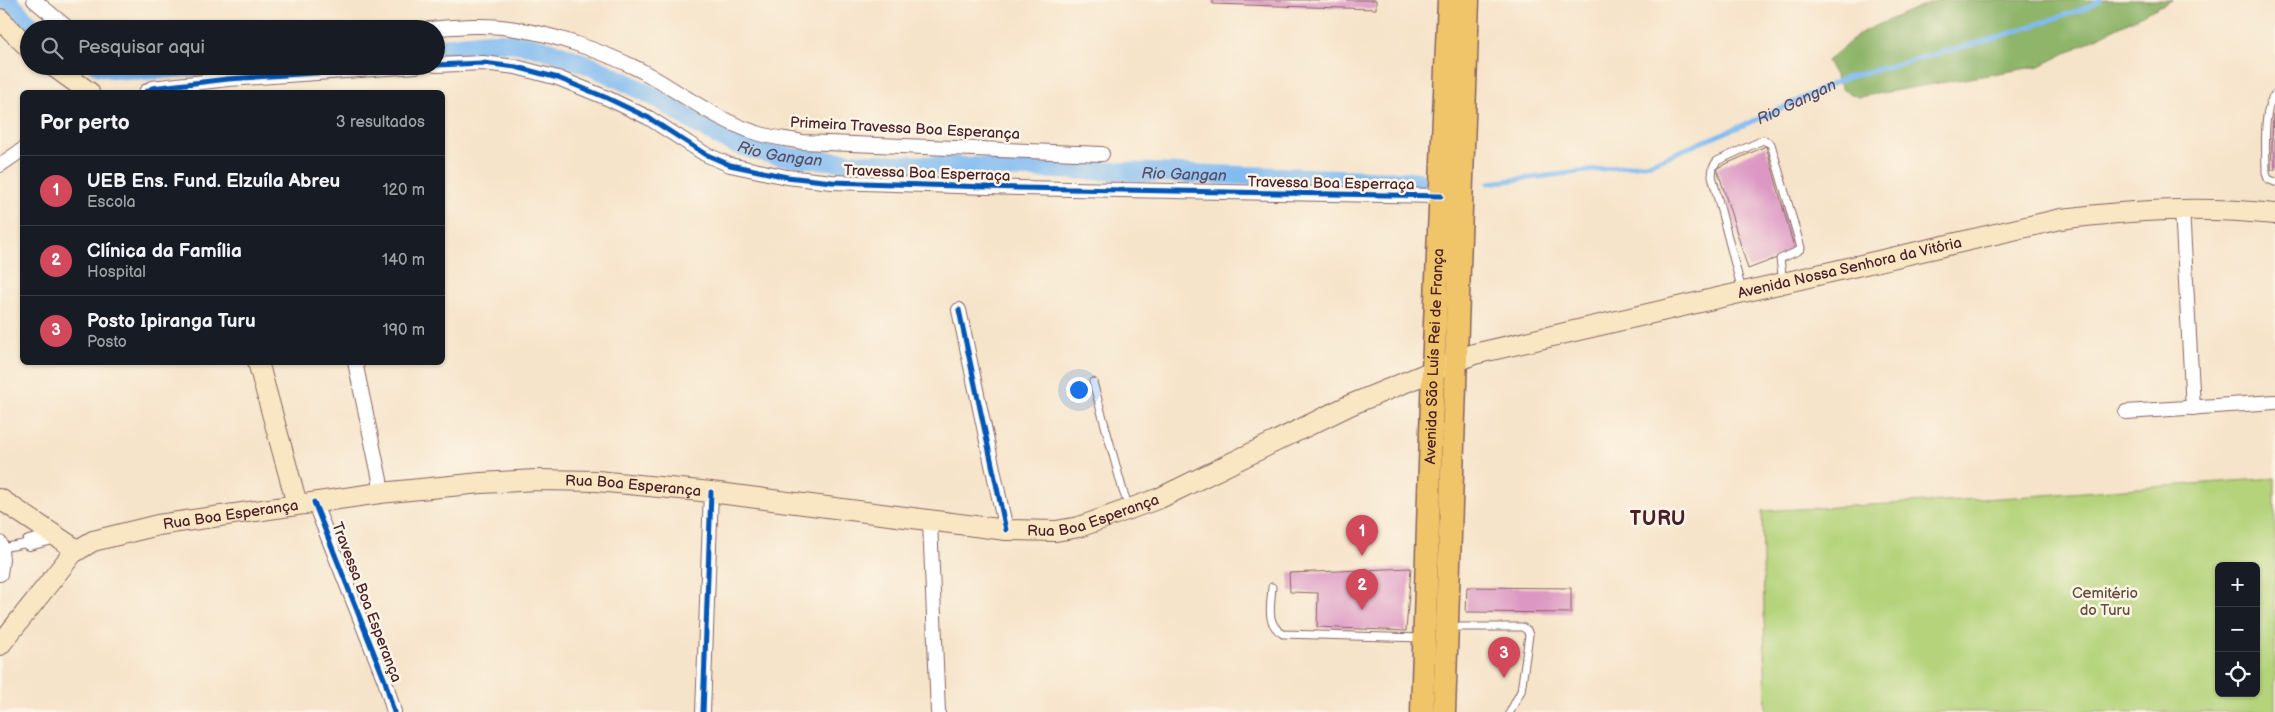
<!DOCTYPE html>
<html lang="pt">
<head>
<meta charset="utf-8">
<style>
	body { margin:0; font-family:"Balsamiq Sans",sans-serif; background:#20242c; color:#f1f3f6 }
	.controls { position:absolute; right:15px; bottom:15px; display:grid; overflow:hidden; border-radius:8px; box-shadow:0 1px 4px #0004 }
	.controls button { width:45px; height:45px; display:grid; place-items:center; padding:0; border:0; border-bottom:1px solid #363941; background:#171b24; color:#f1f3f6; font:25px sans-serif }
	.you { position:absolute; left:1078px; top:389px; width:18px; height:18px; margin:-12px; border:4px solid #fff; border-radius:50%; background:#1a73e8; box-shadow:0 0 0 8px #1a73e833 }
	.badge { display:grid; place-items:center; width:32px; height:32px; border-radius:50%; background:#d1495b; color:#fff; font-size:16px; font-weight:700 }
	.pin { position:absolute; translate:-50% -41px; filter:drop-shadow(0 1px 2px #0008) }
	.pin::after { content:''; position:absolute; top:26px; width:18px; height:15px; background:inherit; clip-path:polygon(0 0,100% 0,50% 100%) }
	.list { margin:0; padding:0; list-style:none }
	h2 { display:flex; justify-content:space-between; align-items:center; height:65px; margin:0; padding:0 20px; font-size:21px }
	h2 small { font-size:16px; font-weight:400; color:#9ea1a6 }
	.list li { display:grid; grid-template-columns:32px 1fr auto; gap:15px; align-items:center; box-sizing:border-box; height:70px; padding:0 20px; border-top:1px solid #363941 }
	.list b { display:block; font-size:19px; white-space:nowrap }
	.list p { margin:0; font-size:16px; white-space:nowrap; color:#9ea1a6 }
	.list em { font-size:16px; font-style:normal; color:#9ea1a6 }
	.icon { flex:none; width:28px; height:28px; fill:none; stroke:currentColor; stroke-width:2; stroke-linecap:round; stroke-linejoin:round }
	.map { position:relative; flex:none; width:2275px; height:712px; overflow:hidden }
	.search { position:absolute; background:#171b24; box-shadow:0 1px 4px #0004; left:20px; top:20px; width:425px; height:55px; display:flex; align-items:center; gap:12px; box-sizing:border-box; padding:0 18px; border-radius:28px; color:#9ea1a6; font-size:19px }
	.panel { position:absolute; background:#171b24; box-shadow:0 1px 4px #0004; left:20px; top:90px; width:425px; height:275px; border-radius:8px }
	.map>svg:first-child { display:block }
	.green { fill:#b4d37a; stroke:#7f7952; fill-rule:evenodd }
	.forest { fill:#8fb56a; stroke:#6c6a4a }
	.lines { fill:none; stroke-linecap:round; stroke-linejoin:round }
	.stream { stroke:#81bbf2; stroke-width:5 }
	.canal { stroke:#81bbf2; stroke-width:19 }
	.building { fill:#dc97c3 }
	.lane-casing { stroke:#866463; stroke-width:9 }
	.street-casing { stroke:#866463; stroke-width:16 }
	.secondary-casing { stroke:#866463; stroke-width:22 }
	.primary-casing { stroke:#866463; stroke-width:25 }
	.lane { stroke:#fff; stroke-width:7 }
	.street { stroke:#fff; stroke-width:14 }
	.secondary { stroke:#f9e7c3; stroke-width:20 }
	.primary { stroke:#f0c469; stroke-width:22 }
	.cycleway-casing { stroke:#fcf5e5; stroke-width:8 }
	.cycleway { stroke:#0057b8; stroke-width:5 }
	.labels { text-anchor:middle; stroke-width:5; stroke-linejoin:round; paint-order:stroke }
	.street-label { font-size:15px; fill:#4a1f2b; stroke:#fcf5e5 }
	.park-label { font-size:15px; fill:#644c3f; stroke:#fcf5e5 }
	.water-label { font-size:16px; font-style:italic; fill:#5a4e67; stroke:#fcf5e5 }
	.district-label { font-size:20px; font-weight:bold; letter-spacing:1px; fill:#4a1f2b; stroke:#fcf5e5 }
</style>
</head>
<body>
<div class="map">
<svg width="2275" height="712" viewBox="0 0 2275 712">
	<rect width="100%" height="100%" fill="#fcf5e5"/>
	<filter id="ink" filterUnits="userSpaceOnUse"><feTurbulence type="fractalNoise" baseFrequency=".02" numOctaves="2"/><feDisplacementMap in="SourceGraphic" scale="10" xChannelSelector="R" yChannelSelector="G"/><feConvolveMatrix kernelMatrix="1 2 1 2 8 2 1 2 1" color-interpolation-filters="sRGB"/></filter>
	<filter id="wash" filterUnits="userSpaceOnUse"><feTurbulence type="fractalNoise" baseFrequency=".0096" numOctaves="4" result="noise"/><feDisplacementMap in="SourceGraphic" scale="20" xChannelSelector="R" yChannelSelector="G"/><feGaussianBlur stdDeviation="1.12" result="paint"/><feColorMatrix in="noise" values="0 0 0 0 0 0 0 0 0 0 0 0 0 0 0 0 0 1.4 0 .05"/><feComposite in="paint" operator="in"/></filter>
	<g filter="url(#wash)">
		<rect width="100%" height="100%" fill="#f6e4ca"/>
		<path class="green" d="M2275,478V712H1766L1762,511L2016,497ZM2219,566H2256V693H2219Z"/>
		<path class="forest" d="M1940,0H2172L2040,66L1858,97L1843,90L1827,61L1862,32L1921,6Z"/>
		<g class="lines">
			<path class="stream" id="s1" d="M1489,183L1651,163L1763,117L1845,78L1989,40L2089,7L2099,0"/>
			<g class="canal">
				<path d="M7,0L34,29"/>
				<path id="s2" d="M436,48C463,46 493,39 519,44C560,50 620,78 656,98C683,114 711,135 741,146C778,159 819,159 857,163L1417,181"/>
				<path d="M98,66C131,74 166,69 200,66"/>
			</g>
		</g>
		<g id="blocks">
			<g class="building">
				<path d="M1213,0H1376V9L1213,4Z"/>
				<path d="M2273,115H2275V170H2271Z"/>
				<path d="M1766,146L1795,251L1748,269L1717,168Z"/>
				<path d="M1411,568L1406,631L1317,627L1318,593L1290,592L1289,573Z"/>
				<path d="M1467,587L1571,588V613L1466,612Z"/>
			</g>
		</g>
	</g>
	<g filter="url(#ink)">
		<use href="#blocks" fill-opacity="0" stroke="#866463" stroke-width="1"/>
		<g class="lines">
			<defs>
				<g id="lane">
					<path d="M2275,94C2262,110 2266,152 2266,173L2268,179L2275,182"/>
					<path d="M1742,291L1712,176L1713,167L1717,161L1763,140L1771,144L1801,248L1798,251L1780,259L1783,282"/>
					<path d="M1093,382L1123,491L1129,507"/>
					<path d="M2,548L29,543"/>
					<path d="M1272,587C1271,605 1265,624 1283,634L1422,638"/>
					<path d="M1449,627H1522L1527,630L1529,635L1521,691L1510,712"/>
				</g>
				<g id="street">
					<path d="M34,0L69,29"/>
					<path d="M429,29C455,27 483,24 509,28C551,33 602,51 640,70C677,90 717,121 757,133C772,138 788,139 802,142L1102,154"/>
					<path d="M436,65L483,63L516,67L558,78L607,98L649,118L705,154L730,165L787,177L832,182L1019,188L1441,196"/>
					<path d="M146,92L152,88L228,79L416,66"/>
					<path d="M0,165L22,150"/>
					<path d="M2182,209L2193,408"/>
					<path d="M959,310L1006,530"/>
					<path d="M355,362L380,480V493"/>
					<path d="M2126,412L2275,402"/>
					<path d="M314,502L385,681L394,712"/>
					<path d="M930,521L938,712"/>
					<path d="M0,543L2,559L0,574"/>
					<path d="M29,543L56,536"/>
					<path d="M703,712L711,492"/>
				</g>
				<g id="secondary">
					<path d="M0,19L29,48"/>
					<path d="M53,66L89,92"/>
					<path d="M258,362L297,504"/>
					<path d="M0,499L77,550"/>
					<path id="s3" d="M0,645L73,553L93,541L158,525L380,493L481,483L537,480L597,481L711,492L1006,530L1056,531L1079,527L1160,498L1350,405L1474,354L2061,219C2134,210 2201,206 2275,214"/>
				</g>
				<g id="primary">
					<path id="s4" d="M1422,712L1433,370L1449,0"/>
					<path d="M1444,712L1468,0"/>
				</g>
			</defs>
			<use href="#lane" class="lane-casing"/>
			<use href="#street" class="street-casing"/>
			<use href="#secondary" class="secondary-casing"/>
			<use href="#primary" class="primary-casing"/>
			<use href="#lane" class="lane"/>
			<use href="#street" class="street"/>
			<use href="#secondary" class="secondary"/>
			<use href="#primary" class="primary"/>
			<defs>
				<g id="cycleway">
					<path d="M436,65L483,63L516,67L558,78L607,98L649,118L705,154L730,165L787,177L832,182L1019,188L1441,196"/>
					<path d="M146,92L152,88L228,79L416,66"/>
					<path d="M959,310L1006,530"/>
					<path d="M314,502L385,681L394,712"/>
					<path d="M703,712L711,492"/>
				</g>
			</defs>
			<use href="#cycleway" class="cycleway-casing"/>
			<use href="#cycleway" class="cycleway"/>
		</g>
	</g>
	<g class="labels">
		<g class="street-label">
			<text transform="translate(905 128) rotate(3)" y="5">Primeira Travessa Boa Esperança</text>
			<text transform="translate(927 173) rotate(2)" y="5">Travessa Boa Esperraça</text>
			<text transform="translate(1331 183) rotate(1)" y="5">Travessa Boa Esperraça</text>
			<text dy="5" stroke="none"><textPath href="#s3" startOffset="1952">Avenida Nossa Senhora da Vitória</textPath></text>
			<text dy="5" stroke="none"><textPath href="#s4" startOffset="356">Avenida São Luís Rei de França</textPath></text>
			<text dy="5" stroke="none"><textPath href="#s3" startOffset="686">Rua Boa Esperança</textPath></text>
			<text dy="5" stroke="none"><textPath href="#s3" startOffset="1151">Rua Boa Esperança</textPath></text>
			<text dy="5" stroke="none"><textPath href="#s3" startOffset="281">Rua Boa Esperança</textPath></text>
			<text transform="translate(367 602) rotate(69)" y="5">Travessa Boa Esperança</text>
		</g>
		<g class="park-label">
			<text x="2105" y="598">Cemitério<tspan x="2105" dy="17">do Turu</tspan></text>
		</g>
		<g class="water-label">
			<text dy="6" stroke="none"><textPath href="#s1" startOffset="321">Rio Gangan</textPath></text>
			<text dy="6" stroke="none"><textPath href="#s2" startOffset="369">Rio Gangan</textPath></text>
			<text dy="6" stroke="none"><textPath href="#s2" startOffset="774">Rio Gangan</textPath></text>
		</g>
		<g class="district-label">
			<text x="1658" y="525">TURU</text>
		</g>
	</g>
</svg>
<div class="controls">
<button>+</button>
<button>−</button>
<button><svg class="icon" aria-label="locate" viewBox="0 0 24 24"><circle cx="12" cy="12" r="6"/><path d="M12 2v4M12 18v4M2 12h4M18 12h4"/></svg></button>
</div>
<div class="you"></div>
<div class="pin badge" style="left:1362px;top:556px">1</div>
<div class="pin badge" style="left:1362px;top:610px">2</div>
<div class="pin badge" style="left:1504px;top:678px">3</div>
<div class="search"><svg class="icon" aria-label="search" viewBox="0 0 24 24"><circle cx="10" cy="10" r="6"/><path d="M15 15l6 6"/></svg>Pesquisar aqui</div>
<section class="panel">
<h2>Por perto<small>3 resultados</small></h2>
<ul class="list">
<li><span class="badge">1</span><div><b>UEB Ens. Fund. Elzuíla Abreu</b><p>Escola</p></div><em>120 m</em></li>
<li><span class="badge">2</span><div><b>Clínica da Família</b><p>Hospital</p></div><em>140 m</em></li>
<li><span class="badge">3</span><div><b>Posto Ipiranga Turu</b><p>Posto</p></div><em>190 m</em></li>
</ul>
</section>
</div>
</body>
</html>
